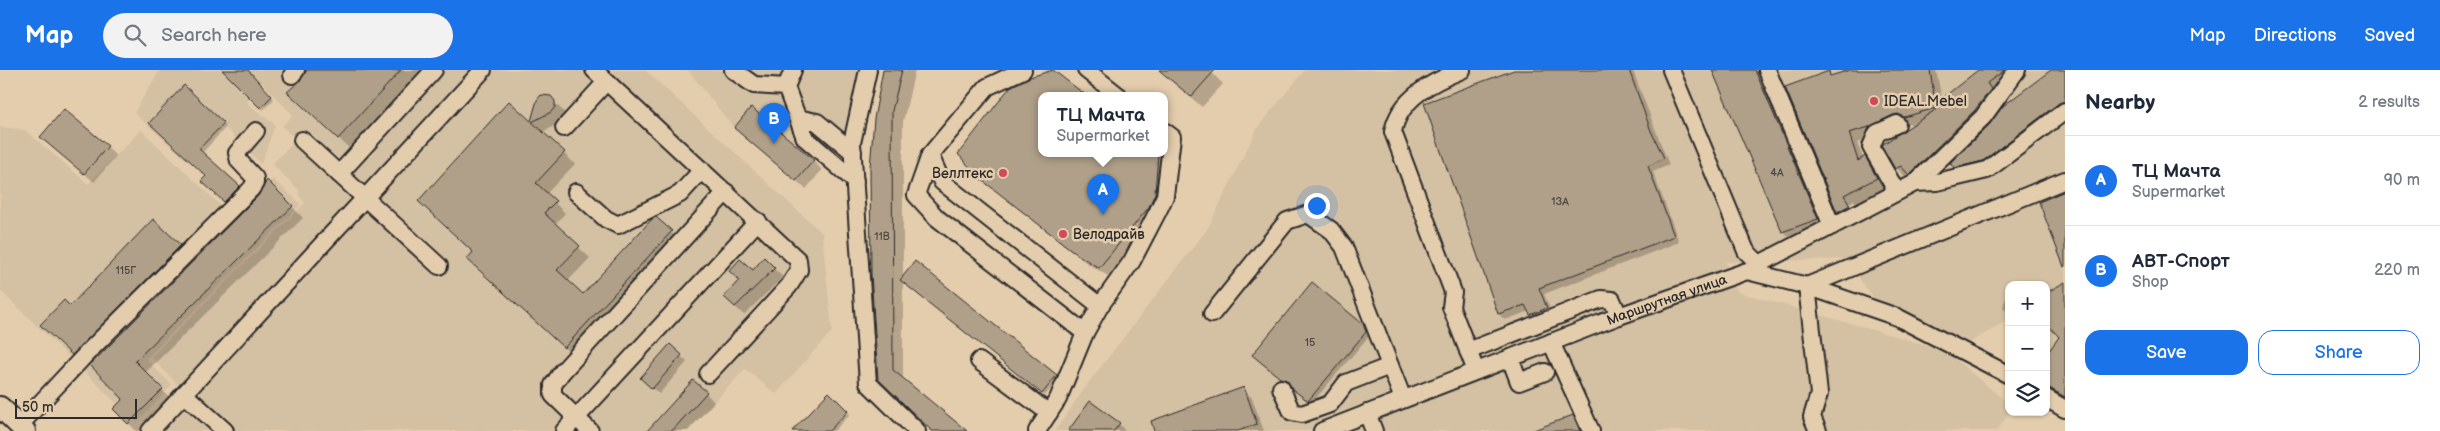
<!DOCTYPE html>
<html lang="en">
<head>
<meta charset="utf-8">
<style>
	body { margin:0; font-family:"Balsamiq Sans",sans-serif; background:#f2f2f3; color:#1f2937 }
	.controls { position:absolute; right:15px; bottom:15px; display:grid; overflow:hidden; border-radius:10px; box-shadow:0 1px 4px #0004 }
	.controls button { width:45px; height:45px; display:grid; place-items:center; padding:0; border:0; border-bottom:1px solid #e0e1e3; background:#fff; color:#1f2937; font:25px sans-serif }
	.scale { position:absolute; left:15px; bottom:12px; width:122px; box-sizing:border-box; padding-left:5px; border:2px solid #2b2b2b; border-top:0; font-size:14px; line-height:18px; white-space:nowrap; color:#2b2b2b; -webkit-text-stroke:4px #e4cdad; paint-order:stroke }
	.you { position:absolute; left:1316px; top:135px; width:18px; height:18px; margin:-12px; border:4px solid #fff; border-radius:50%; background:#1a73e8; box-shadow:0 0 0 8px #1a73e833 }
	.badge { display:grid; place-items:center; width:32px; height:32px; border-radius:50%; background:#1a73e8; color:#fff; font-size:16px; font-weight:700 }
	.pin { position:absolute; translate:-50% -41px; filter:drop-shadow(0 1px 2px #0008) }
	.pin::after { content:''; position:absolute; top:26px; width:18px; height:15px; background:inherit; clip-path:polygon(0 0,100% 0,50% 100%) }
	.popup { position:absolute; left:1038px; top:22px; width:130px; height:65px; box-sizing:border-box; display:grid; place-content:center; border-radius:10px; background:#fff; filter:drop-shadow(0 1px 4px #0005); font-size:16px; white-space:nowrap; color:#747a83 }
	.popup b { font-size:19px; color:#1f2937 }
	.popup::after { content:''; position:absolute; left:50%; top:100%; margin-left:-10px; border:10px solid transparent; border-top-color:#fff }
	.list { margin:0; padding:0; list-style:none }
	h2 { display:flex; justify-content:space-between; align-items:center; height:65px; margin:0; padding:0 20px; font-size:21px }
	h2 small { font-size:16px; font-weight:400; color:#747a83 }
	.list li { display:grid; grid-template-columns:32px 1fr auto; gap:15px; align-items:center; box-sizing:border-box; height:90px; padding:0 20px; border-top:1px solid #e0e1e3 }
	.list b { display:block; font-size:19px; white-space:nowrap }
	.list p { margin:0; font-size:16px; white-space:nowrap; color:#747a83 }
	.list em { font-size:16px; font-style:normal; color:#747a83 }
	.actions { display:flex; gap:10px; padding:15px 20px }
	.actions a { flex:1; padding:11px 0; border:1px solid #1a73e8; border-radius:15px; text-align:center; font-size:18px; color:#1a73e8 }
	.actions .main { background:#1a73e8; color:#fff }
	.icon { flex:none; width:28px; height:28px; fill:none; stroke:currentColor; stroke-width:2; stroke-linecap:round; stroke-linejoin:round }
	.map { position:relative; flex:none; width:2065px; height:361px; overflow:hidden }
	header { display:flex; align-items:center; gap:30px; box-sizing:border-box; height:70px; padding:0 25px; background:#1a73e8; color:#fff }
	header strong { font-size:24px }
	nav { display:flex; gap:28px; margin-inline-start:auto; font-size:18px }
	.search { width:350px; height:45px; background:#f2f2f3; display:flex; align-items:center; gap:12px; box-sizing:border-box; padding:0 18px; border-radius:28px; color:#747a83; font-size:19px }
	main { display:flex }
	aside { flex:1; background:#fff }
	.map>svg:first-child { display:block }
	.built { fill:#d4c0a2 }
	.shadow { fill:#0003; fill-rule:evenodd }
	.building { fill:#b0a089; stroke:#2b2b2b }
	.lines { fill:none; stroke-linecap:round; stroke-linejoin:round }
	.minor-casing { stroke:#2b2b2b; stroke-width:20 }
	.major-casing { stroke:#2b2b2b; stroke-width:24 }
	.minor { stroke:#e4cdad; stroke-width:16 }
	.major { stroke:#e4cdad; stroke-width:20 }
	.poi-dot { fill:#d1495b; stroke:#e4cdad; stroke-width:2 }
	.labels { text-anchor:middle; stroke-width:5; stroke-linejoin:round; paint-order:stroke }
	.number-label { font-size:11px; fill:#4c4842 }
	.poi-label { font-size:14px; fill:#2b2b2b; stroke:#e4cdad; text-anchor:start }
	.street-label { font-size:14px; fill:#2b2b2b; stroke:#e4cdad }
</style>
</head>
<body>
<header>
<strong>Map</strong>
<div class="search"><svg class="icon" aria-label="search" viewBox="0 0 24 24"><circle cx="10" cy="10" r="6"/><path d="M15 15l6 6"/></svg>Search here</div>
<nav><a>Map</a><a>Directions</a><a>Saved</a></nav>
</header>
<main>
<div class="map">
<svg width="2065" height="361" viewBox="0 0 2065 361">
	<rect width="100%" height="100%" fill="#e4cdad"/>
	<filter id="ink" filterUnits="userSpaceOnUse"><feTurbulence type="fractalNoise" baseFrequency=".02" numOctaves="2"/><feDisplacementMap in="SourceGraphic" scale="10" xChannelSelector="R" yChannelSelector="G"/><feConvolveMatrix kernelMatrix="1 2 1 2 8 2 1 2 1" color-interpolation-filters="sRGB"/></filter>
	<g filter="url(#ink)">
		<g class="built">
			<path d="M160,0H645L822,163L832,261L776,324L745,299L687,361H154L143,351L178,315L151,287L305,133L298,124L300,121L272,94L296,70L282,56L293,45L260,11L247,33L275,55L261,94L223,55L188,91L134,43Z"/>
			<path d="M688,0H858L844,63L826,84L814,90L796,111L734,58Z"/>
			<path d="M1305,0H2065V316L2046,306V277L2052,267L2046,254V215H2009V249L1969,273L1915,247L1877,232L1861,211L1851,189L1726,192L1728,198L1456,305L1731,208L1738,222L1944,280L2009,334V342L1997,361H1055L1087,315L1208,158L1258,57Z"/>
			<path d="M0,57L25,60L88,114L141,60L234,148L273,109L301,134L146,289L172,315L137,353L0,220Z"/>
		</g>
		<g class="shadow">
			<path d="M224,0H246L274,29L263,40Z"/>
			<path d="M309,0H422L350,79L300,32L301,12Z"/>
			<path d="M885,0H915L903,52V207L1059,309L1045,326L903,212V310L965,361H933L879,308Z"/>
			<path d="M1159,0H1209L1223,14L1202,37Z"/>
			<path d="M1517,0H1635L1633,1L1669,95L1653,102L1679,172L1544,224L1552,244L1537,250L1530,241L1505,250L1499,244Z"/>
			<path d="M1714,0H1761L1828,160L1794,172L1783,161Z"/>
			<path d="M1854,0H1936L1942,29L1980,0H2003L2013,13L1908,109L1897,98L1914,56L1909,53L1903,54L1879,66L1857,73L1863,89L1864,88L1874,97L1886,118L1853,134L1858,144L1847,150L1838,141L1828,3L1832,6ZM1854,130L1856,133L1840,141V138Z"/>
			<path d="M2053,0H2065V43L1963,106L1955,97Z"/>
			<path d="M1053,1L1085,26H1042V84H1157L1167,93L1158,146L1108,206L1088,194L979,107Z"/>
			<path d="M184,17L226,57L202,83L242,120L228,134L202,111L207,106L151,53Z"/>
			<path d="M538,30L554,32L565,43L564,50L542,63L575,94L546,124L565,143L555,155L590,188L568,211L583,226L656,148L682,173L576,288L479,200L475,182L531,53Z"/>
			<path d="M735,58L813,91L822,100L806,119Z"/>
			<path d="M42,67L107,77L116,86L94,112Z"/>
			<path d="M268,112L303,148L145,303L173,331L142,361H136L115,339L125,329L91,295L259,127Z"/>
			<path d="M153,151L188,185L81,293L42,255L70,238Z"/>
			<path d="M774,199L783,207L744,245L734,236L753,202Z"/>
			<path d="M2065,213V328L2046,317V286L2061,267Z"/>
			<path d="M2009,229V243L2003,238L2005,230Z"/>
			<path d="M1362,255L1369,266L1312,333L1289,312L1284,311L1256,288Z"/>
			<path d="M670,276L687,292L659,324L648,314Z"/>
			<path d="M1243,319L1252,328L1264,361H1156Z"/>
			<path d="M706,323L714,332L688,361H648Z"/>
			<path d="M829,324L850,344L834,361H793Z"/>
			<path d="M1091,332L1119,354L1125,361H1070Z"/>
			<path d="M1572,346L1584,361H1556Z"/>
		</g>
		<g class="building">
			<path d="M222,0H248L272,26L260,38Z"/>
			<path d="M307,0H401L338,69L287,22L300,11Z"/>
			<path d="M883,0H902L892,41L893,300L967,361H932L878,309L871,204L870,97L874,49Z"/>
			<path d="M1053,0L1087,26H1042V84H1158L1155,123L1149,137L1099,198L1078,185L978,107L958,84L1010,17L1030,7Z"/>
			<path d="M1159,0H1215L1191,27Z"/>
			<path d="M1514,0H1629L1651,61L1664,88L1648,96L1674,166L1539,218L1547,238L1530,245L1525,235L1498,244L1424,33Z"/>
			<path d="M1712,0H1755L1818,149L1782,162Z"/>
			<path d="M1850,0H1930L1936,38L1904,47L1898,44L1893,45L1869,57L1849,63L1858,91L1865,86L1877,108L1844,125L1850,135L1837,142L1785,17L1829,1L1830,6Z"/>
			<path d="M1978,0H2005L1987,13L1991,19L1975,40L1909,105L1901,96L1895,99L1882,76L1883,74L1943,35L1940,30Z"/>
			<path d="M2051,0H2065V31L2059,33L1983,91L1954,98L1950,93L1990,54L2003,36Z"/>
			<path d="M184,15L224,53L199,79L240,116L224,132L201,111L206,106L149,53Z"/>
			<path d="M541,25L551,26L555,31V37L551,42L532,52L565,82L536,113L556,131L544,143L580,176L557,200L583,224L652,149L656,147L672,161L564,278L467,189L473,182L418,131L509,31L531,51L537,30Z"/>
			<path d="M751,37L814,90L796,111L734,58Z"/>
			<path d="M64,39L108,76L84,104L40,67Z"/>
			<path d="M267,110L293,136L135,291L163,319L128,354L113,339L123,329L90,295L258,126Z"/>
			<path d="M2065,121V196L2064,197L2039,132Z"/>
			<path d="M153,149L181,175L72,285L40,255L64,230L70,236Z"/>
			<path d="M764,187L775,198L735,237L724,227L739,210L729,201L740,189L753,200Z"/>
			<path d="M915,191L1057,305L1042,324L900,210Z"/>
			<path d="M1312,212L1363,254L1366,262L1308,331L1292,319L1287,310L1280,308L1252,285Z"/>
			<path d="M2065,212V327L2046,316V285L2059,267L2046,253V223Z"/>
			<path d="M670,274L682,285L652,319L640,308Z"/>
			<path d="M693,310L707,322L672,361H647Z"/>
			<path d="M1244,317L1257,354L1238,361H1154L1151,351Z"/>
			<path d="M829,322L848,341L829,361H792Z"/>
			<path d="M1090,331L1120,353L1114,361H1068Z"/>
			<path d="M1573,345L1580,361H1534V360Z"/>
		</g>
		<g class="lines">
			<defs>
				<g id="minor">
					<path d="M594,0L798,190L799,200L789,216L708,304"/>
					<path d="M733,0L754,15L786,17L805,68L855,111"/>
					<path d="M868,0L852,73L868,313L917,361"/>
					<path d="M1023,0L987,17L930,85L942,112L1100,236"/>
					<path d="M1086,0L1119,26"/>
					<path d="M1462,0C1434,11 1399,28 1393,62L1453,222L1451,237L1476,301"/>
					<path d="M1671,0L1746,181L1759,194L1915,113L1937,112L1987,100L2065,41"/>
					<path d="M1767,0L1832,156"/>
					<path d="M292,5L296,0"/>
					<path d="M786,17L793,0"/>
					<path d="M797,48L817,52L853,82"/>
					<path d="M564,58L606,12"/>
					<path d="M302,70L439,196"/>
					<path d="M930,85L916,125L937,148L1085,263"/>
					<path d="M339,104L434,0"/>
					<path d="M1915,113L1983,47L2017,0"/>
					<path d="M576,122L606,149L618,155L680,124L702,100"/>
					<path d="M1897,122L1871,77L1877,63L1897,54"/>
					<path d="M1212,244L1287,151L1308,144L1331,160L1344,177L1403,329"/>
					<path d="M1551,272L1591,361"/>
					<path d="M1468,281L1601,229L1612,230L1619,246"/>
					<path d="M1510,288L1519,312L1545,302"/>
					<path d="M979,291L1049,343"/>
					<path d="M1281,318L1292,342L1302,344L1330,334L1346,313L1390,296"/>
					<path d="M184,324L225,361"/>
					<path d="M2046,328L2065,339"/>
					<path d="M1367,343L1374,361"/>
					<path d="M19,356L89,281L251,119L255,113V108L239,91L237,83L256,61"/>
					<path d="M150,361L483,0"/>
					<path d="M564,361L758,151"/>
					<path d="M590,361L553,325V315L562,302L726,122"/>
					<path d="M1037,361L1058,329L1085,263L1100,236L1132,191L1158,141L1165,126L1172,67L1164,61"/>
					<path id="s1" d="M1322,361L1619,246L1747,201L1807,216L1897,247L2009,305"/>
					<path d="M1818,361L1812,347L1819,324L1807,216L2065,110"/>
				</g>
				<path id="major" d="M0,337L25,361"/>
			</defs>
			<use href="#minor" class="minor-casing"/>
			<use href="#major" class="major-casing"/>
			<use href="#minor" class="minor"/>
			<use href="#major" class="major"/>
		</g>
	</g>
	<g class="poi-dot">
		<circle cx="1874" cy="31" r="5"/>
		<circle cx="1003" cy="103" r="5"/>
		<circle cx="1063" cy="164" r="5"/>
	</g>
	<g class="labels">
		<g class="number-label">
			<text x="1777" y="106">4А</text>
			<text x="1560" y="135">13А</text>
			<text x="882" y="170">11В</text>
			<text x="126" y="204">115Г</text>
			<text x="1310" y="276">15</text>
		</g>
		<g class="poi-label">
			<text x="1884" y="36">IDEAL.Mebel</text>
			<text x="993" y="108" text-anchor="end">Веллтекс</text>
			<text x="1073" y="169">Велодрайв</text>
		</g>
		<g class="street-label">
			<text dy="5" stroke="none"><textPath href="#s1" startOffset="369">Маршрутная улица</textPath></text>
		</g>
	</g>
</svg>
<div class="controls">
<button>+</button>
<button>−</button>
<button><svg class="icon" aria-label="layers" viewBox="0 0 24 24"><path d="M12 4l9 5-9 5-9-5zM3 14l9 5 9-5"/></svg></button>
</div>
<div class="scale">50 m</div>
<div class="you"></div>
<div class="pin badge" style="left:1103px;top:145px">A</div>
<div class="popup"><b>ТЦ Мачта</b>Supermarket</div>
<div class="pin badge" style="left:774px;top:74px">B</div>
</div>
<aside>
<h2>Nearby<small>2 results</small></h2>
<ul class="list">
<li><span class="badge">A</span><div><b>ТЦ Мачта</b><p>Supermarket</p></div><em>90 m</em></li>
<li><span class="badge">B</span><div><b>АВТ-Спорт</b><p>Shop</p></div><em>220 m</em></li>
</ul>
<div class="actions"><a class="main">Save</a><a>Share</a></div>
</aside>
</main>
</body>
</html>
